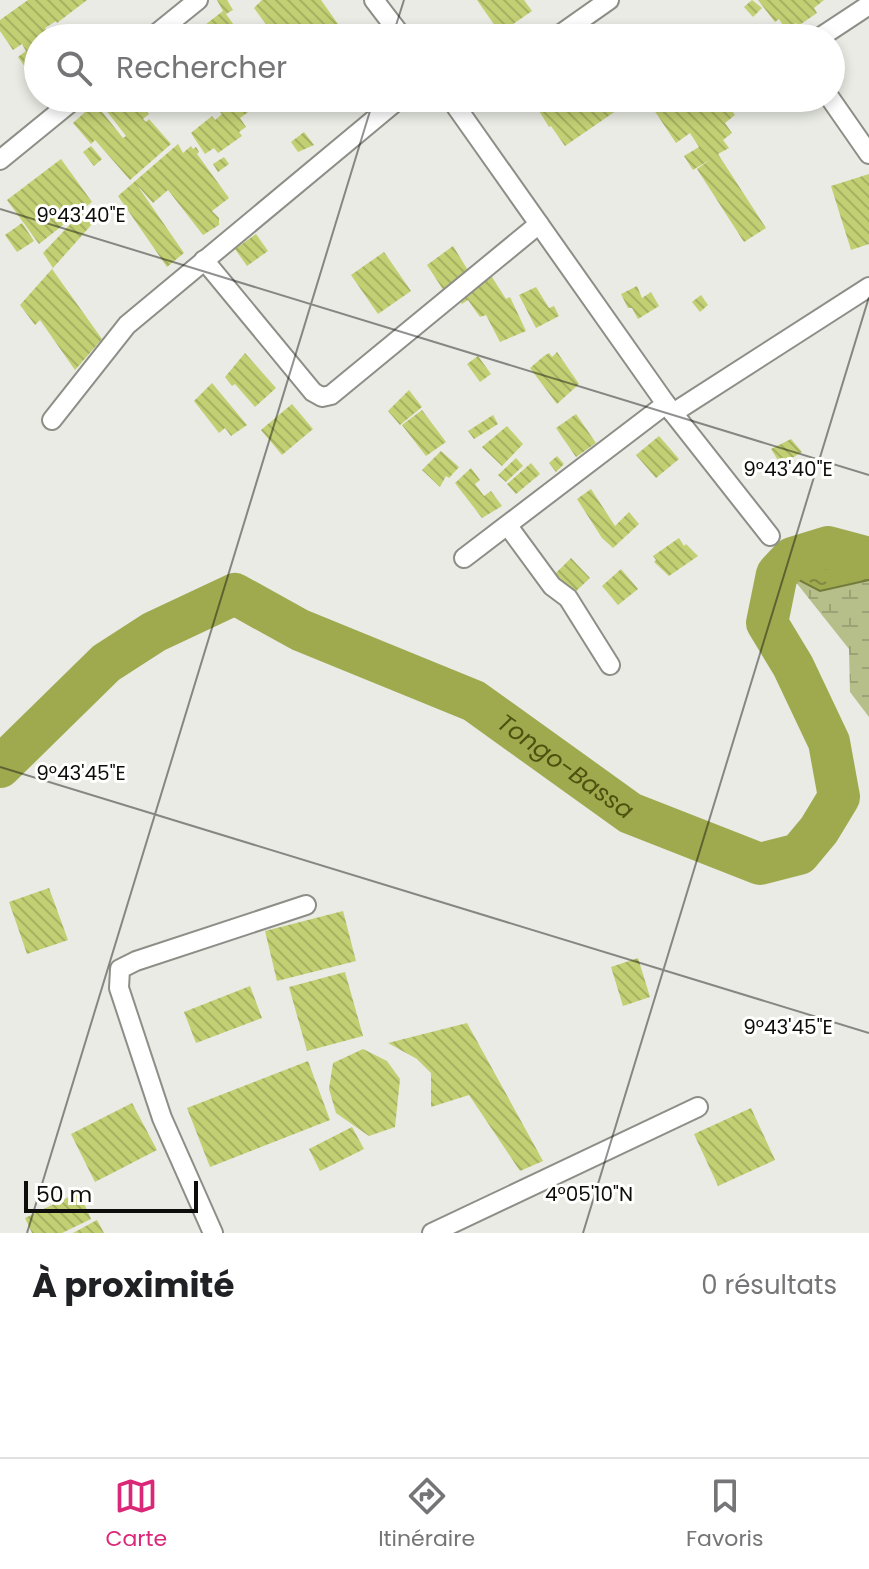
<!DOCTYPE html>
<html lang="fr">
<head>
<meta charset="utf-8">
<style>
	body { margin:0; font-family:Poppins,sans-serif; background:#f6f6f6; color:#202124 }
	.scale { position:absolute; left:24px; bottom:20px; width:174px; box-sizing:border-box; padding-left:8px; border:4px solid #0d0d0b; border-top:0; font-size:22px; line-height:28px; white-space:nowrap; color:#0d0d0b; -webkit-text-stroke:6px #fffffe; paint-order:stroke }
	.list { margin:0; padding:0; list-style:none }
	h2 { display:flex; justify-content:space-between; align-items:center; height:104px; margin:0; padding:0 32px; font-size:34px }
	h2 small { font-size:26px; font-weight:400; color:#757577 }
	.icon { flex:none; width:44px; height:44px; fill:none; stroke:currentColor; stroke-width:2; stroke-linecap:round; stroke-linejoin:round }
	.map { position:relative; flex:none; width:869px; height:1233px; overflow:hidden }
	.search { position:absolute; background:#fff; box-shadow:0 4px 12px #0003; left:24px; right:24px; top:24px; height:88px; display:flex; align-items:center; gap:20px; box-sizing:border-box; padding:0 28px; border-radius:44px; color:#757577; font-size:30px }
	.sheet { height:224px; background:#fff }
	nav { display:flex; justify-content:space-around; align-items:center; box-sizing:border-box; height:112px; border-top:2px solid #e0e0e0; background:#fff; font-size:22px; color:#757577 }
	nav a { display:grid; justify-items:center; gap:4px }
	nav .on { color:#db2777 }
	.map>svg:first-child { display:block }
	.wetland { fill:url(#wetland-marsh) }
	.water { fill:url(#water-ripples); stroke:#737b3b; stroke-width:2 }
	.lines { fill:none; stroke-linecap:round; stroke-linejoin:round }
	.river { stroke:#9faa4f; stroke-width:42 }
	.building { fill:url(#building-back-hatch) }
	.minor-casing { stroke:#8d8e87; stroke-width:22 }
	.minor { stroke:#fff; stroke-width:18 }
	.ticks { fill:none; stroke:#0d0d0b; stroke-width:2; stroke-opacity:0.45 }
	.labels { text-anchor:middle; stroke-width:6; stroke-linejoin:round; paint-order:stroke }
	.water-label { font-size:24px; font-style:italic; fill:#4d530e; stroke:#fffffe }
	.ticks-label { font-size:20px; text-anchor:middle; fill:#0d0d0b; stroke:#fffffe; stroke-width:6; stroke-linejoin:round; paint-order:stroke }
</style>
</head>
<body>
<div class="map">
<svg width="869" height="1233" viewBox="0 0 869 1233">
	<defs>
		<pattern id="wetland-marsh" width="20" height="14" patternUnits="userSpaceOnUse" patternTransform="scale(2)"><rect width="20" height="14" fill="#b6be89"/><path d="M1 5h8M5 5V1M11 12h8M15 12V8" fill="none" stroke="#9ba275"/></pattern>
		<pattern id="water-ripples" width="26" height="14" patternUnits="userSpaceOnUse" patternTransform="scale(2)"><rect width="26" height="14" fill="#9faa4f"/><path d="M2 4q2-2 4 0t4 0M15 11q2-2 4 0t4 0" fill="none" stroke="#808940"/></pattern>
		<pattern id="building-back-hatch" width="6" height="6" patternUnits="userSpaceOnUse" patternTransform="scale(2)"><rect width="6" height="6" fill="#c3cf73"/><path d="M-1 5l2 2M0 0l6 6M5-1l2 2" fill="none" stroke="#a6b162"/></pattern>
	</defs>
	<rect width="100%" height="100%" fill="#e9ebe4"/>
	<path class="wetland" d="M791,576L820,591L869,580V717L850,692L849,649Z"/>
	<path class="water" d="M869,559V580L820,591L791,576Z"/>
	<g class="lines">
		<path class="river" id="s1" d="M0,767L106,663L154,632L235,594L300,630L474,701L630,813L760,864L799,854L819,830L839,797L829,742L793,666L767,623L777,574L792,558L828,547L869,558"/>
	</g>
	<g class="building">
		<path d="M28,0H87L57,23L56,21L45,28L49,34L60,26L69,38H38V79L35,81L18,57L26,51L22,44L13,50L0,31V20Z"/>
		<path d="M217,0H227L233,10L226,14L243,38H208L201,28L223,11Z"/>
		<path d="M262,0H321L338,24L317,38H281L273,28L270,30L254,8Z"/>
		<path d="M477,0H524L532,11L500,33Z"/>
		<path d="M752,0L762,8L753,17L744,7Z"/>
		<path d="M758,0H824L814,8L817,13L798,26L796,23L786,30L779,19L775,22Z"/>
		<path d="M101,98H115L118,101L124,98L130,105L136,100L149,114L143,119L146,122L149,119L171,144L130,180L95,140L91,144L73,123L95,103L123,138L126,136L98,100Z"/>
		<path d="M235,98H268L240,118L246,127L239,132L242,136L218,153L214,148L205,154L191,133L212,116L215,120L222,114L219,111Z"/>
		<path d="M531,98H617L623,106L565,146L551,126L549,127Z"/>
		<path d="M665,98H729L725,101L735,115L725,123L732,133L723,140L729,148L718,154L766,228L744,242L697,169L711,159L693,170L684,156L699,147L690,133L676,143L654,110L667,100Z"/>
		<path d="M304,132L314,145L298,152L291,142Z"/>
		<path d="M178,144L183,153L191,146L193,149L196,147L199,152L197,154L229,198L212,211L219,218V225L203,235L168,190L153,203L137,185L184,253L167,267L118,196Z"/>
		<path d="M91,146L102,159L94,166L83,152Z"/>
		<path d="M224,157L229,164L218,172L213,164Z"/>
		<path d="M61,159L92,202L39,244L7,200Z"/>
		<path d="M869,174V244L851,250L831,186Z"/>
		<path d="M81,213L93,223L53,268L43,253Z"/>
		<path d="M22,223L34,241L17,252L5,235Z"/>
		<path d="M256,234L268,251L247,266L235,249Z"/>
		<path d="M453,246L469,272L444,291L427,265Z"/>
		<path d="M384,252L411,291L378,314L351,275Z"/>
		<path d="M52,269L102,339L75,370L40,320L35,325L20,305Z"/>
		<path d="M490,274L506,299L510,297L526,331L500,342L486,315L480,317L468,300L462,304L457,295Z"/>
		<path d="M637,286L642,298L651,292L659,306L638,319L632,308H628L621,294Z"/>
		<path d="M536,287L549,308L554,306L559,316L536,328L519,295Z"/>
		<path d="M701,295L708,305L700,312L692,302Z"/>
		<path d="M557,352L579,384L557,404L530,368L544,356L549,353L552,357Z"/>
		<path d="M245,353L276,388L255,407L235,384L232,386L225,377Z"/>
		<path d="M478,356L491,374L480,382L467,364Z"/>
		<path d="M212,383L247,425L231,436L225,428L219,433L194,401Z"/>
		<path d="M409,390L422,407L400,425L388,411Z"/>
		<path d="M292,404L313,429L282,455L261,430Z"/>
		<path d="M422,410L446,442L426,456L402,425Z"/>
		<path d="M576,414L596,443L576,457L556,428Z"/>
		<path d="M493,415L498,424L474,439L468,431Z"/>
		<path d="M507,426L523,444L502,466L482,447Z"/>
		<path d="M659,436L679,459L656,478L636,455Z"/>
		<path d="M791,439L802,452L781,465L771,449Z"/>
		<path d="M441,451L459,467L449,478L446,476L440,487L422,470Z"/>
		<path d="M557,456L564,464L556,472L549,463Z"/>
		<path d="M516,458L523,466L506,482L498,475Z"/>
		<path d="M531,463L540,474L516,494L507,484Z"/>
		<path d="M471,468L480,480L475,484L484,496L491,491L502,506L482,518L455,483Z"/>
		<path d="M591,489L615,526L629,512L639,524L613,548L602,538L577,499Z"/>
		<path d="M679,538L684,546L686,544L698,556L669,576L654,562L656,560L653,556Z"/>
		<path d="M571,558L590,578L573,594L554,575Z"/>
		<path d="M621,569L638,589L618,605L602,586Z"/>
		<path d="M49,888L68,940L27,954L9,902Z"/>
		<path d="M343,911L356,961L277,981L265,931Z"/>
		<path d="M638,958L650,997L623,1006L611,967Z"/>
		<path d="M345,972L363,1036L307,1051L289,987Z"/>
		<path d="M250,986L262,1018L196,1043L184,1012Z"/>
		<path d="M467,1023L543,1161L520,1171L469,1095L431,1107V1073L417,1059L388,1043Z"/>
		<path d="M363,1049L387,1061L400,1079L395,1127L369,1136L336,1113L329,1089L333,1063Z"/>
		<path d="M308,1061L330,1120L210,1167L187,1108Z"/>
		<path d="M132,1103L157,1150L95,1182L71,1134Z"/>
		<path d="M751,1108L775,1160L718,1186L694,1134Z"/>
		<path d="M352,1127L364,1149L320,1171L309,1149Z"/>
		<path d="M79,1192L91,1219L62,1233H32L25,1218Z"/>
		<path d="M97,1220L104,1233H73Z"/>
	</g>
	<g class="lines">
		<defs>
			<g id="minor">
				<path d="M374,0L403,38"/>
				<path d="M151,38L198,0"/>
				<path d="M555,38L609,0"/>
				<path d="M819,38L869,5"/>
				<path d="M450,98L666,404L770,536"/>
				<path d="M830,98L869,154"/>
				<path d="M0,160L76,98"/>
				<path d="M204,260L313,392L322,397L331,395L539,224"/>
				<path d="M673,413L869,287"/>
				<path d="M52,420L127,325L400,98"/>
				<path d="M508,526L552,586L568,598L610,665"/>
				<path d="M464,558L666,404"/>
				<path d="M213,1233L162,1118L119,988L120,969L136,961L306,905"/>
				<path d="M432,1233L698,1107"/>
			</g>
		</defs>
		<use href="#minor" class="minor-casing"/>
		<use href="#minor" class="minor"/>
	</g>
	<path class="ticks" d="M392,38L404,0M0,209L869,475M0,767L869,1033M27,1233L374,98M583,1233L869,297"/>
	<g class="labels">
		<g class="water-label">
			<text dy="8" stroke="none"><textPath href="#s1" startOffset="670">Tongo-Bassa</textPath></text>
		</g>
	</g>
	<g class="ticks-label">
		<text x="81" y="222">9°43'40"E</text>
		<text x="788" y="476">9°43'40"E</text>
		<text x="81" y="780">9°43'45"E</text>
		<text x="788" y="1034">9°43'45"E</text>
		<text x="589" y="1201">4°05'10"N</text>
	</g>
</svg>
<div class="scale">50 m</div>
<div class="search"><svg class="icon" aria-label="search" viewBox="0 0 24 24"><circle cx="10" cy="10" r="6"/><path d="M15 15l6 6"/></svg>Rechercher</div>
</div>
<section class="sheet">
<h2>À proximité<small>0 résultats</small></h2>
<ul class="list">
</ul>
</section>
<nav>
<a class="on"><svg class="icon" aria-label="map" viewBox="0 0 24 24"><path d="M3 6l6-2 6 2 6-2v14l-6 2-6-2-6 2zM9 4v14M15 6v14"/></svg>Carte</a>
<a><svg class="icon" aria-label="directions" viewBox="0 0 24 24"><path d="M12 3l9 9-9 9-9-9zM9 14v-3h6M13 9l2 2-2 2"/></svg>Itinéraire</a>
<a><svg class="icon" aria-label="saved" viewBox="0 0 24 24"><path d="M7 4h10v16l-5-4-5 4z"/></svg>Favoris</a>
</nav>
</body>
</html>
